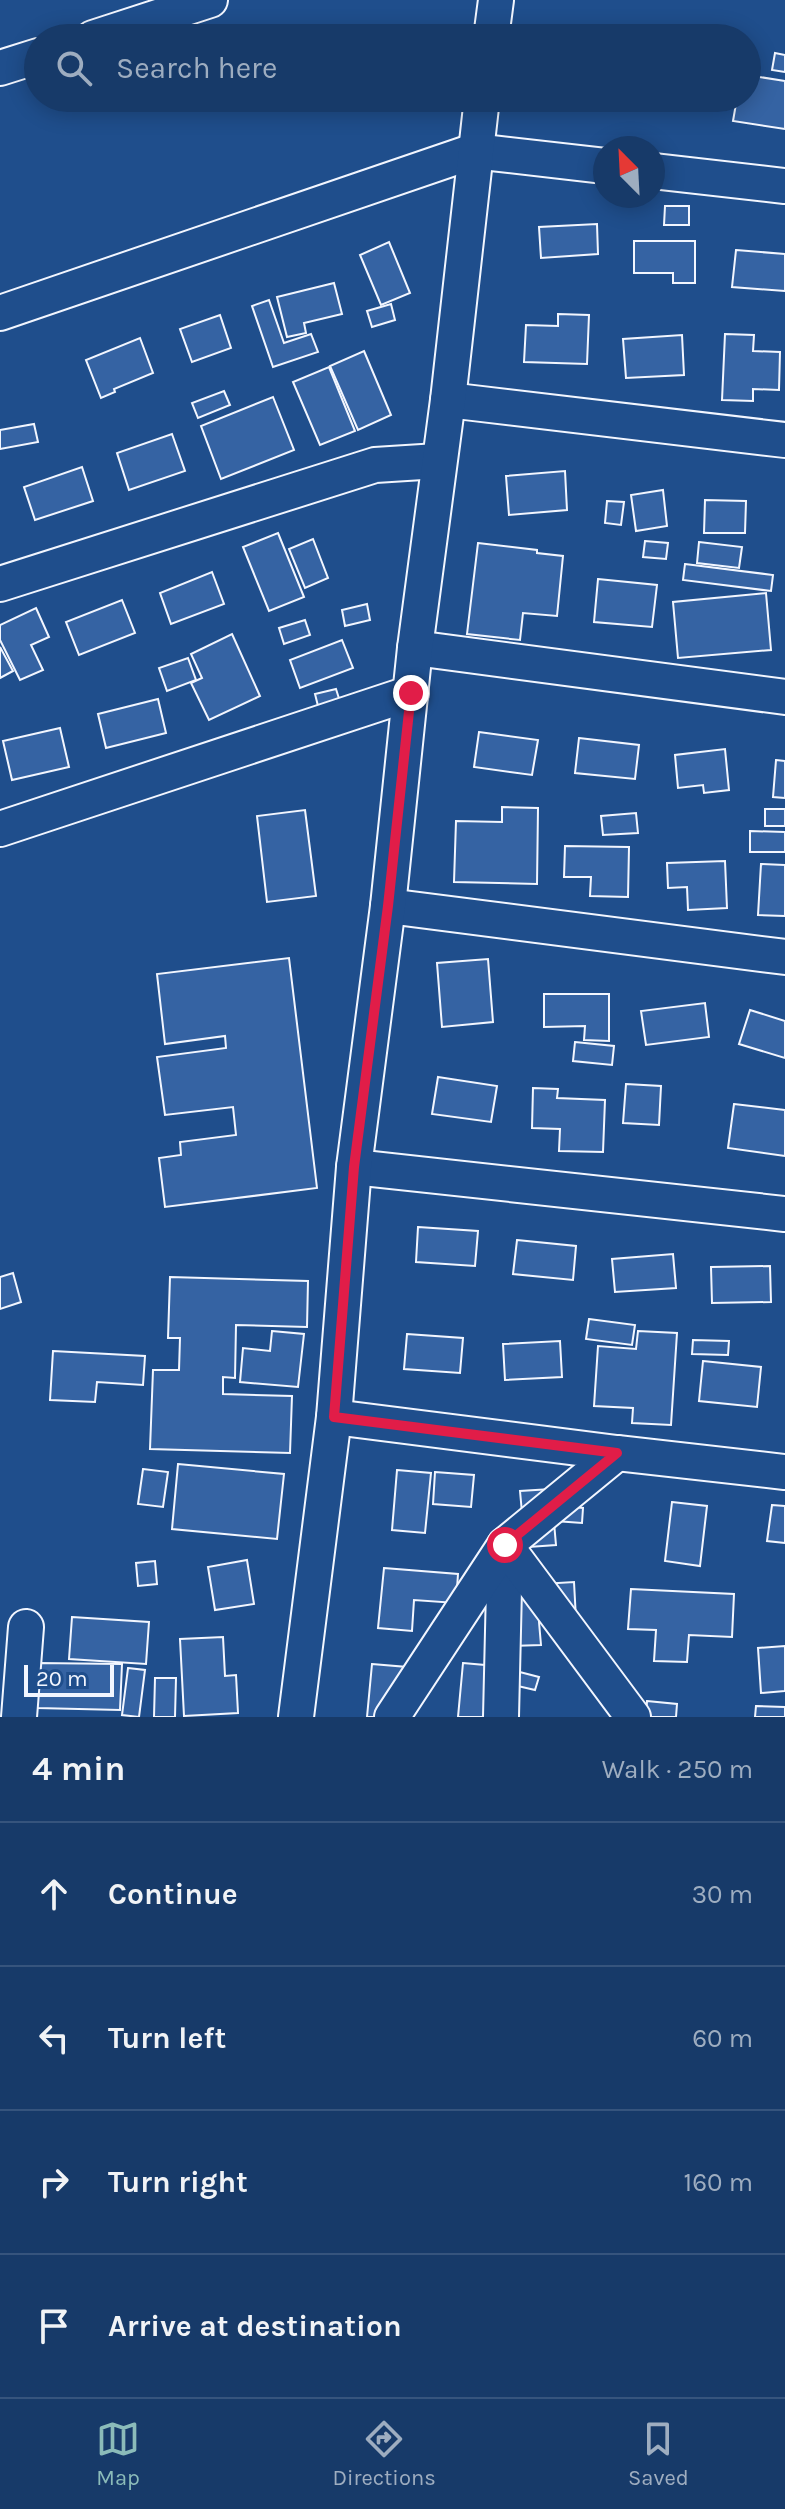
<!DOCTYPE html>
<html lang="en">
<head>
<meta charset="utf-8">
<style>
	body { margin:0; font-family:Karla,sans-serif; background:#244571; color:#f1f3f6 }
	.compass { position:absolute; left:593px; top:136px; width:72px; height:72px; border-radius:50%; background:#173a69; box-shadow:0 4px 20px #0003; rotate:336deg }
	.scale { position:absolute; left:24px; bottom:20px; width:90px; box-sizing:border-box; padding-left:8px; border:4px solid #f2f6ff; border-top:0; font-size:22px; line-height:28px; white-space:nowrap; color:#f2f6ff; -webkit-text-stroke:6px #1f4e8c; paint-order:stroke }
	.stop { position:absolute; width:24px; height:24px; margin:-18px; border:6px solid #e11d48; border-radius:50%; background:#fff }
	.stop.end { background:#e11d48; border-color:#fff; box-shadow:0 2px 8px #0008 }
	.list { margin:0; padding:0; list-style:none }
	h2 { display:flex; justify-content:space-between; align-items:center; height:104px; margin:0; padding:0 32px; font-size:34px }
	h2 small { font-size:26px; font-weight:400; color:#9eadc0 }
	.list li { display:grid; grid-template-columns:52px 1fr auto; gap:24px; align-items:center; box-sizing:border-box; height:144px; padding:0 32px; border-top:2px solid #36547d }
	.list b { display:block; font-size:30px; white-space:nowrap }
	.list em { font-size:26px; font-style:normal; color:#9eadc0 }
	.icon { flex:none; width:44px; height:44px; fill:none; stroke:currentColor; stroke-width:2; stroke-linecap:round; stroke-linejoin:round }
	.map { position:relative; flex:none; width:785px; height:1717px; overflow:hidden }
	.search { position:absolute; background:#173a69; box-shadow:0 4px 20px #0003; left:24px; right:24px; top:24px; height:88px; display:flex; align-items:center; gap:20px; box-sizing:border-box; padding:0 28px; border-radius:44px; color:#9eadc0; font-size:30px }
	.sheet { height:680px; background:#173a69 }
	nav { display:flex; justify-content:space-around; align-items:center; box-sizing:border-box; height:112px; border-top:2px solid #36547d; background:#173a69; font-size:22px; color:#9eadc0 }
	nav a { display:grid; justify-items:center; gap:4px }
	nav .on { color:#8bbbb9 }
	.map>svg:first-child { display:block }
	.building { fill:#3563a3; stroke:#f2f6ff; stroke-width:2 }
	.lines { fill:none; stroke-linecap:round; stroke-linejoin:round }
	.minor-casing { stroke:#f2f6ff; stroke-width:38 }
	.minor { stroke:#1f4e8c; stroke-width:34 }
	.route { stroke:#e11d48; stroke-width:10 }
</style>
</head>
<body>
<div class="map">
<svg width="785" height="1717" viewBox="0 0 785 1717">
	<rect width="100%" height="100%" fill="#1f4e8c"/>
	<g class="building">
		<path d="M775,53L785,55V72L772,70Z"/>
		<path d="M747,75L785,81V129L733,121L737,98H747Z"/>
		<path d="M665,206H689V225H664Z"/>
		<path d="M597,224L598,254L541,258L539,227Z"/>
		<path d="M634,241H695V283H673V273H634Z"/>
		<path d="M389,242L410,293L381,305L360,255Z"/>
		<path d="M736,250L785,254V291L732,287Z"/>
		<path d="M334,283L342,314L304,323L306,333L287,337L277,297Z"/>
		<path d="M269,300L284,343L311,334L318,352L273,367L252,306Z"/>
		<path d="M391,304L395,320L372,327L367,311Z"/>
		<path d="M558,314L589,315L587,364L524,362L526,325L558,326Z"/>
		<path d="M220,315L231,348L192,362L180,329Z"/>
		<path d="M725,334L754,335L753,351L780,352L779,390L753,389V401L722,400Z"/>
		<path d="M682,335L684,375L626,378L623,339Z"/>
		<path d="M140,338L153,373L114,389L115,392L101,398L86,360Z"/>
		<path d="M364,351L391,415L358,430L330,366Z"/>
		<path d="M329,367L355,431L320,445L293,382Z"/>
		<path d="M224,391L230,405L198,418L192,403Z"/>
		<path d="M273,397L294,450L221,479L201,426Z"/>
		<path d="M34,424L38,442L0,449V430Z"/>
		<path d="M172,434L185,471L129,490L117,453Z"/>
		<path d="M82,467L93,501L35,520L24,487Z"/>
		<path d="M565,471L567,510L509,515L506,476Z"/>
		<path d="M663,490L667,526L636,531L631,495Z"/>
		<path d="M705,500L746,501L745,533H704Z"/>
		<path d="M607,501L624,502L621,525L605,523Z"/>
		<path d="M278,533L304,597L269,611L243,547Z"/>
		<path d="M313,539L328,578L305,588L289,549Z"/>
		<path d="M645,541L668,543L666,559L643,557Z"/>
		<path d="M699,542L742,547L739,568L697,563Z"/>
		<path d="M478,543L537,550V553L563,556L557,616L523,613L520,640L467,634Z"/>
		<path d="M685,564L773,575L771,591L683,580Z"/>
		<path d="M212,572L224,604L171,624L160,593Z"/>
		<path d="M598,579L657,585L652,627L594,622Z"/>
		<path d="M766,593L771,650L678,658L673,602Z"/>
		<path d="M122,600L135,633L79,655L66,622Z"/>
		<path d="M367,604L370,620L345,626L342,610Z"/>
		<path d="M36,608L49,637L31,645L43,670L20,680L0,640V625Z"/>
		<path d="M305,620L310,635L284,644L279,628Z"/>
		<path d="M232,634L260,696L209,720L191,683L202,678L191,654Z"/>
		<path d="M342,640L353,668L300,688L290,660Z"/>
		<path d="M0,647L13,671L0,678Z"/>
		<path d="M188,658L196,680L167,691L159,668Z"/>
		<path d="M336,689L342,708L320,714L315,694Z"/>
		<path d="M158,699L166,733L106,748L98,714Z"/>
		<path d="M60,728L69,767L12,780L3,741Z"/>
		<path d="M479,732L538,740L532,775L474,767Z"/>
		<path d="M579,738L639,745L635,779L575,773Z"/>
		<path d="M725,749L729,790L704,793L703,785L678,788L675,755Z"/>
		<path d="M776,760L785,761V798L773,797Z"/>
		<path d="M502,807L538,808L537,884L454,882L456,821L502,822Z"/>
		<rect x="765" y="809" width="20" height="17"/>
		<path d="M305,810L316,896L267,902L257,816Z"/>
		<path d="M636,813L638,833L603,835L601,816Z"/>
		<path d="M750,831L785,832V852H750Z"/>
		<path d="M565,846L629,847L628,897L590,896L591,877H564Z"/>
		<path d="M725,861L727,908L688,910L687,887L668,888L667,863Z"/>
		<path d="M761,864L785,865V916L758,915Z"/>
		<path d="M289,958L317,1188L165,1207L159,1158L181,1155L180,1142L236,1135L233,1107L165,1115L157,1057L226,1048L225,1036L165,1044L157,974Z"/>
		<path d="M488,959L493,1022L442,1027L437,963Z"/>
		<path d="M544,994H609V1041L584,1040L585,1026L544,1027Z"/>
		<path d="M705,1003L709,1037L646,1045L641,1011Z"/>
		<path d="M750,1010L785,1021V1058L739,1044Z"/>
		<path d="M575,1042L614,1046L612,1065L573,1061Z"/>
		<path d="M438,1077L497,1086L491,1122L432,1114Z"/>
		<path d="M626,1084L661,1086L659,1125L623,1123Z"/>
		<path d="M533,1088L558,1089L557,1098L605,1100L603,1152L559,1151L560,1129L532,1128Z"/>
		<path d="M734,1104L785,1110V1156L728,1148Z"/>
		<path d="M418,1227L478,1231L475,1266L416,1262Z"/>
		<path d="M517,1240L576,1246L573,1280L513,1274Z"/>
		<path d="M673,1254L676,1288L615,1292L612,1259Z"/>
		<path d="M770,1266L771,1302L712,1303L711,1267Z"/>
		<path d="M13,1273L21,1302L0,1309V1277Z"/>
		<path d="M170,1277L308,1281L307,1327L236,1325L235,1378L223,1377V1394L292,1396L290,1453L150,1449L153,1370H179L180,1338H168Z"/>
		<path d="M589,1319L635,1325L632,1345L586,1339Z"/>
		<path d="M272,1331L304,1334L298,1387L240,1382L243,1348L270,1351Z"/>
		<path d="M638,1331L677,1333L671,1425L632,1423L633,1408L594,1406L598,1346L636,1349Z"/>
		<path d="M407,1334L463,1338L460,1373L404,1369Z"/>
		<path d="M693,1340L729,1341L728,1355L692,1354Z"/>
		<path d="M560,1341L562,1377L505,1380L503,1344Z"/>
		<path d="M53,1351L145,1356L143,1385L97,1382L95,1402L50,1400Z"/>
		<path d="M703,1361L761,1367L757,1407L699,1401Z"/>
		<path d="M178,1464L284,1474L277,1539L172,1529Z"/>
		<path d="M143,1469L168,1472L163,1507L138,1504Z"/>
		<path d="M397,1470L431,1473L425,1533L392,1530Z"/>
		<path d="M435,1472L474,1475L471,1507L433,1504Z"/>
		<path d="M551,1489L556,1545L515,1548L523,1524L520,1491Z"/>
		<path d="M672,1502L707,1506L700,1566L665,1561Z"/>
		<path d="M556,1505L583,1508L582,1523L555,1521Z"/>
		<path d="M772,1505L785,1506V1543L767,1541Z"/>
		<path d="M247,1560L254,1604L215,1610L208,1567Z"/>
		<path d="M155,1561L157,1584L138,1586L136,1563Z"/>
		<path d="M384,1568L458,1574L456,1603L414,1600L412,1631L378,1628Z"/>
		<path d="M574,1582L576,1619L539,1622L541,1645L511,1646L507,1586Z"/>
		<path d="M631,1589L734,1594L732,1637L689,1635L687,1662L654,1661L656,1630L628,1629Z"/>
		<path d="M72,1617L149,1622L146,1664L69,1659Z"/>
		<path d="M223,1637L225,1676L236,1675L238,1713L184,1716L180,1639Z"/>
		<path d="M785,1646V1691L761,1693L758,1648Z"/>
		<path d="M38,1663L122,1664L120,1710L37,1708Z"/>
		<path d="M463,1663L507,1667L502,1717H458Z"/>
		<path d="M372,1664L407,1667L403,1717H367Z"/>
		<path d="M128,1668L145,1670L139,1717L122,1715Z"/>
		<path d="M512,1670L539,1677L535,1690L509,1684Z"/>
		<path d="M155,1678H176L175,1717H154Z"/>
		<path d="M647,1701L677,1704L676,1717H646Z"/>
		<path d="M756,1706L785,1707V1717H755Z"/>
	</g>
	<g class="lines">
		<defs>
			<g id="minor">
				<path d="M93,38L210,0"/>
				<path d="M491,38L496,0"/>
				<path d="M0,68L38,56"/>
				<path d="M653,171L785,186"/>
				<path d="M0,313L474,151L605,166"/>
				<path d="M448,400L785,440"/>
				<path d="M0,584L375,465L438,461"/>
				<path d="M415,648L785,697"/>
				<path d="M0,829L411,693"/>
				<path d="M388,906L785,957"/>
				<path d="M354,1167L785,1214"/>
				<path d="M334,1417L617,1453L505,1545L501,1717"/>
				<path d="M617,1453L785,1472"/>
				<path d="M19,1717L26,1627"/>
				<path d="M296,1717L334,1417L354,1167L388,906L415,648L448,400L482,98"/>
				<path d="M392,1717L505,1545L633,1717"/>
			</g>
		</defs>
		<use href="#minor" class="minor-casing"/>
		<use href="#minor" class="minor"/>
	</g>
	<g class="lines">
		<path class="route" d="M411,693L388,906L354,1167L334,1417L617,1453L505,1545"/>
	</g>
</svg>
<svg class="compass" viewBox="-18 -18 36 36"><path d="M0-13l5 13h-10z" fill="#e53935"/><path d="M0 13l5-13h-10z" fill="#9eadc0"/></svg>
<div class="scale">20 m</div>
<div class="stop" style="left:505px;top:1545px"></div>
<div class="stop end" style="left:411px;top:693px"></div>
<div class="search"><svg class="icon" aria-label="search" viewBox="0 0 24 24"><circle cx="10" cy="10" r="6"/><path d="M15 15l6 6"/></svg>Search here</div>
</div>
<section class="sheet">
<h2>4 min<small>Walk · 250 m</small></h2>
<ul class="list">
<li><svg class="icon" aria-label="ahead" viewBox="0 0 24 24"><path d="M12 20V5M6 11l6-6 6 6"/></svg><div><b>Continue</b></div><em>30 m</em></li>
<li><svg class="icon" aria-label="left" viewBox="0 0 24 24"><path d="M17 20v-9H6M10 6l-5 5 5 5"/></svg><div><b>Turn left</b></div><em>60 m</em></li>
<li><svg class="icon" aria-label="right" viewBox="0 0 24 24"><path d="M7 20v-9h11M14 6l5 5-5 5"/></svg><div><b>Turn right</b></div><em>160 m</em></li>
<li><svg class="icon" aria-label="arrive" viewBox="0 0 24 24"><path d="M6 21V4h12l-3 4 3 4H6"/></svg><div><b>Arrive at destination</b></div></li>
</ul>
</section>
<nav>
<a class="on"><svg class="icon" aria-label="map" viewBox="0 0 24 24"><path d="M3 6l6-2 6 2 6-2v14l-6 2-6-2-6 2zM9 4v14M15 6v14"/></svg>Map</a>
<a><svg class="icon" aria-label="directions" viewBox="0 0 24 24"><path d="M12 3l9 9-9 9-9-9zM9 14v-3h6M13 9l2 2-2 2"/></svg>Directions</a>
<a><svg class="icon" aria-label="saved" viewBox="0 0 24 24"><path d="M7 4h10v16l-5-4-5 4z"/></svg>Saved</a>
</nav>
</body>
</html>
